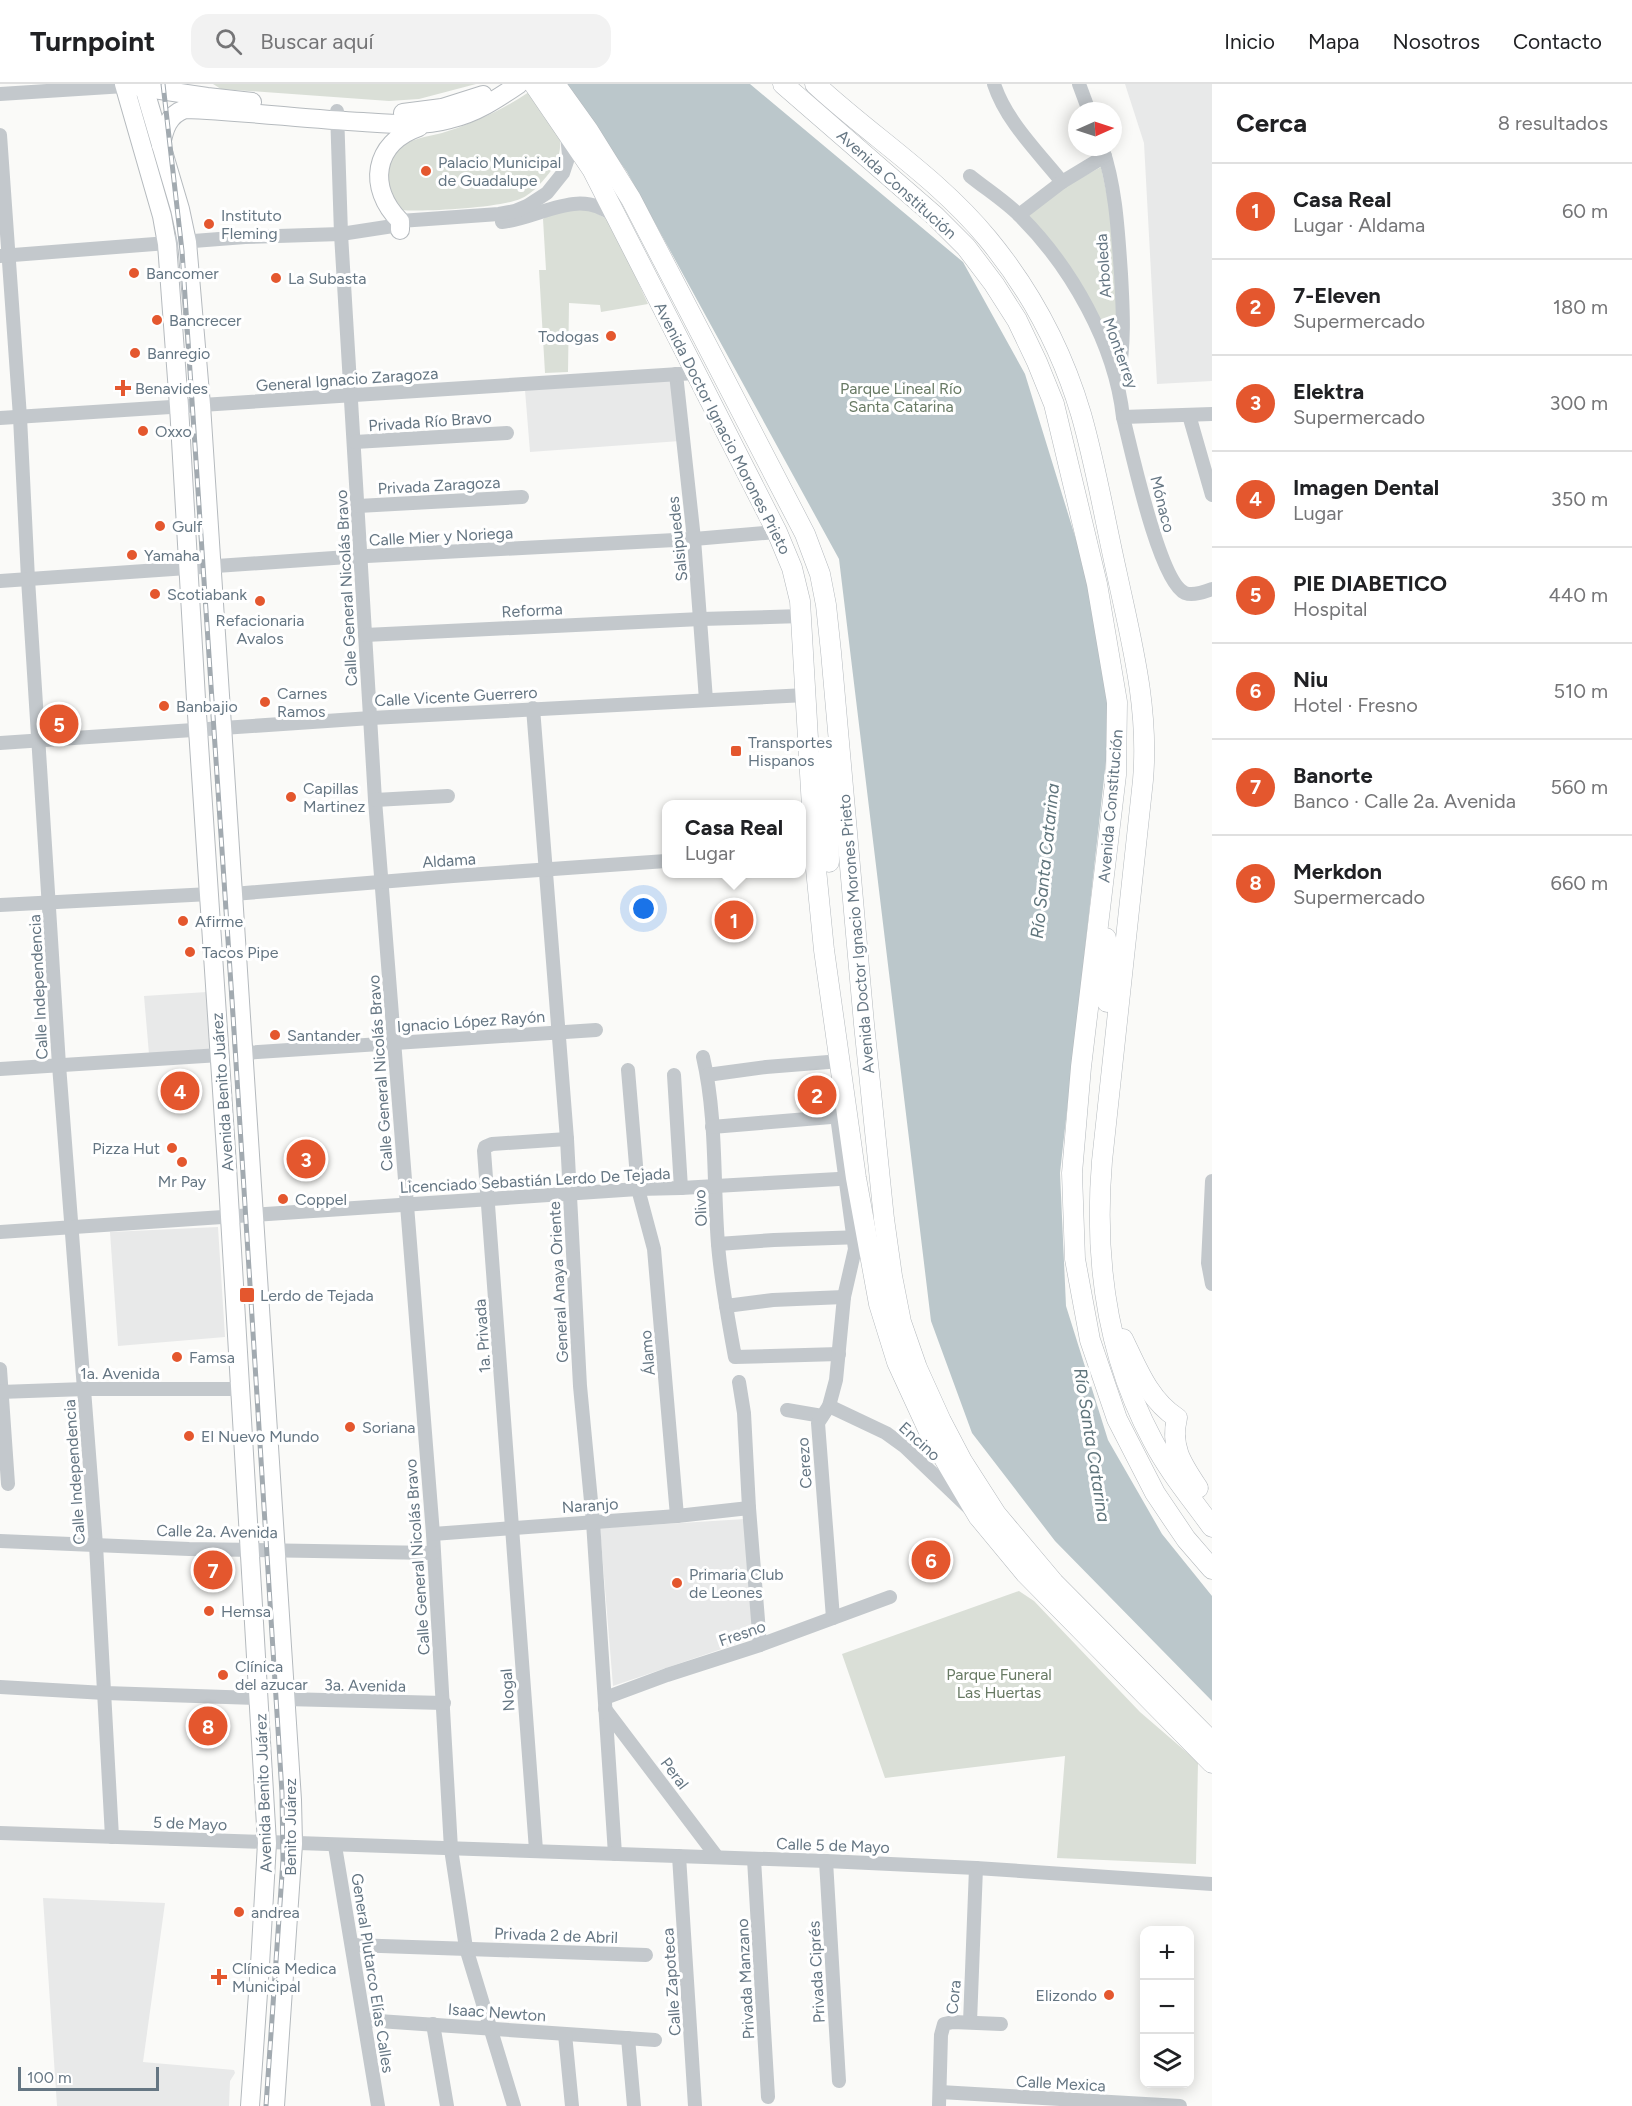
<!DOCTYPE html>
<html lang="es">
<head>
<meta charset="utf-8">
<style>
	body { margin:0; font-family:Figtree,sans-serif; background:#f2f2f2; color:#202124 }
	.controls { position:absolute; right:18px; bottom:18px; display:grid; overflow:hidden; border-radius:12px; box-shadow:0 3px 15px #0003 }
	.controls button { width:54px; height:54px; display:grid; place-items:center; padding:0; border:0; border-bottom:2px solid #e0e0e0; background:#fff; color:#202124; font:30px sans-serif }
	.compass { position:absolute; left:1068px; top:18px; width:54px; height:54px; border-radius:50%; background:#fff; box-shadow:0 3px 15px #0003; rotate:87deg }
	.scale { position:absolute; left:18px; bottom:15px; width:141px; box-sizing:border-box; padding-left:6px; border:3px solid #657683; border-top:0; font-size:16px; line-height:21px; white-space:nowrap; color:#657683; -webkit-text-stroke:4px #fff; paint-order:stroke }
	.you { position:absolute; left:644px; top:825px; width:21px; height:21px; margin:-15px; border:4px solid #fff; border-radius:50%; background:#1a73e8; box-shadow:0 0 0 9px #1a73e833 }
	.badge { display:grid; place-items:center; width:39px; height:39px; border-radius:50%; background:#e4572e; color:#fff; font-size:20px; font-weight:700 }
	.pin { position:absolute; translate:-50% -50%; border:3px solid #fff; box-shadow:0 2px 6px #0006 }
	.popup { position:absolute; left:662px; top:716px; width:144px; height:78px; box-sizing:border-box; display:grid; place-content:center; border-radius:12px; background:#fff; filter:drop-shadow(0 2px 4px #0005); font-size:20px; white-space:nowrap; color:#757577 }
	.popup b { font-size:22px; color:#202124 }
	.popup::after { content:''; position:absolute; left:50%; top:100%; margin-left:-12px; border:12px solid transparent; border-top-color:#fff }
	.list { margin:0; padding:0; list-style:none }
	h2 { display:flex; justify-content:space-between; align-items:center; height:78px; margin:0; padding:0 24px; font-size:26px }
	h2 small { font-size:20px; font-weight:400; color:#757577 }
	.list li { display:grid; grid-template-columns:39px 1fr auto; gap:18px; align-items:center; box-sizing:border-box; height:96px; padding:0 24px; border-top:2px solid #e0e0e0 }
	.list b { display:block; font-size:22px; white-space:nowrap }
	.list p { margin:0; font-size:20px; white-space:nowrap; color:#757577 }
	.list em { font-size:20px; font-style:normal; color:#757577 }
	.icon { flex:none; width:33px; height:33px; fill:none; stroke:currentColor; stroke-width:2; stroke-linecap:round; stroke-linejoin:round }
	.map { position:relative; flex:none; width:1212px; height:2022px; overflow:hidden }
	header { display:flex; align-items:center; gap:36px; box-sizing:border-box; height:84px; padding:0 30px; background:#fff; border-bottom:2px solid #e0e0e0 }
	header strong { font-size:28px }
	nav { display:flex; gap:33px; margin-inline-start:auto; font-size:21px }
	.search { width:420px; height:54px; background:#f2f2f2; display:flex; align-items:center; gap:15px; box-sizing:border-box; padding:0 21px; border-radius:18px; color:#757577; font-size:22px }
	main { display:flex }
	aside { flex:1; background:#fff }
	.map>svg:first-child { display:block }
	.built { fill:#e8e9e9 }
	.green { fill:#dadfd7 }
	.water { fill:#bbc7cb }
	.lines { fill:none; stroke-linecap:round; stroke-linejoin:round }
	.major-casing { stroke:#b5babe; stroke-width:20 }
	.highway-casing { stroke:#b4b9bd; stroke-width:21 }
	.minor { stroke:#c3c8cc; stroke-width:14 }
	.major { stroke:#fff; stroke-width:18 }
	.highway { stroke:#fff; stroke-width:20 }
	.rail-casing { stroke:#a2aab0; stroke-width:5 }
	.rail { stroke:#fff; stroke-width:3; stroke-dasharray:9; stroke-linecap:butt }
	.poi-dot { fill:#e4572e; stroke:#fff; stroke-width:2 }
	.labels { text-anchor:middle; stroke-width:6; stroke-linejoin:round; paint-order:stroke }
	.poi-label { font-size:16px; fill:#657683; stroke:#fff; text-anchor:start }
	.street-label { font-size:16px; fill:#657683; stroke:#fff }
	.park-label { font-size:16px; fill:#687a64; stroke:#fff }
	.water-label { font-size:18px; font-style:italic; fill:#60757c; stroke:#fff }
</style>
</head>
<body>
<header>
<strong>Turnpoint</strong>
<div class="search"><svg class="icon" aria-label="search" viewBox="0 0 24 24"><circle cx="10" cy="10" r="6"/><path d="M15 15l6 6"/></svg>Buscar aquí</div>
<nav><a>Inicio</a><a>Mapa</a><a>Nosotros</a><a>Contacto</a></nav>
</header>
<main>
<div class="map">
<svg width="1212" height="2022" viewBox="0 0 1212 2022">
	<rect width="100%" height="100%" fill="#fafaf8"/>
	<g class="built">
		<path d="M1125,0H1212V297L1157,300L1144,59Z"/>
		<path d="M674,296L680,357L530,368L525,306Z"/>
		<path d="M207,908L210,965L149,970L144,912Z"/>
		<path d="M218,1143L225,1253L118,1262L110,1148Z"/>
		<path d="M745,1435L754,1554L613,1602L600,1444Z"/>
		<path d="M43,1814L165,1819L143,1978L234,1986L235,1989L230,1997L229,2022H57Z"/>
	</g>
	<g class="green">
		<path d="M213,0H476L419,15L389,17L221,5Z"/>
		<path d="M529,8C538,20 550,32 557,45C563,58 560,73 553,84C545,95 533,110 520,115C498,124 425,128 401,126C390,110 389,108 388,88C388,58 420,54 442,49C452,46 463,42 472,38C493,30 511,20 529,8Z"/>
		<path d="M1101,83L1110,125L1120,262L1115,269L1087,214L1026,132L1064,103Z"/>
		<path d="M573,125L593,127L610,137L648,220L601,228L600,221L569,219L568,288L545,289L539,186H546L543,135L549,131Z"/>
		<path d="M1019,1507L1034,1517L1140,1628L1198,1678L1196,1780L1057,1774L1065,1672L885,1694L842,1570Z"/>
	</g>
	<path class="water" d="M565,0H750L963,178L1025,290L1090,501L1110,641L1060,1089L1066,1222L1108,1356L1162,1450L1212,1512V1617L1055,1457L972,1349L931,1237L839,475L627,88Z"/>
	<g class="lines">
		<defs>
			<g id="major">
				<path d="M124,0L162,132L167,160L179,322L196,615L227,1082L267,1759L260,1881L250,2022"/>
				<path d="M143,0L180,125L187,158L201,321L233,810L292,1716L293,1760L275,2022"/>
				<path d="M134,2L207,13L252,18"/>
				<path d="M403,29L442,24L483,11"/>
				<path d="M161,61C164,45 168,31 185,25C245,27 304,35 363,38C392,40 421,43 450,35C476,29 497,15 519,0"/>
				<path d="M400,146V137C367,104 373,59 419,43"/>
			</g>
			<g id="highway">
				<path d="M534,0L592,85L777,448L792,484L800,517L815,775L824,866L856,1094L879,1220L897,1278L932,1354L978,1432L1026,1490L1212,1679"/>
				<path d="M555,0L588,46L631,115L805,450L820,490L826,521L831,568L864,940L884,1135L892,1192L901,1238L917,1284L941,1337L962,1377L996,1430L1054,1499L1212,1658"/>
				<path d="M783,0L935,132L966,163L994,200L1017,236L1037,278L1054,320L1097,500L1117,618L1116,691L1081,983L1072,1089L1075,1175L1090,1256L1117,1335L1155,1409L1186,1455L1212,1485"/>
				<path d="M815,0C872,53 938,94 988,155C1030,206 1062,266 1081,330C1096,382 1105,437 1117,490C1132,560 1149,624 1143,696L1102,1077C1094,1174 1106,1270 1153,1357C1169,1388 1192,1415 1212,1443"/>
				<path d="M828,669L829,778"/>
				<path d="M1106,854L1107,918"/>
				<path d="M1123,1255C1137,1284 1149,1316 1177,1334C1170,1363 1182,1380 1198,1404"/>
			</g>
		</defs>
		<use href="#major" class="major-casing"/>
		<use href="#highway" class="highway-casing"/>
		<g class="minor">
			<path d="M994,0C1006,37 1038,68 1062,98"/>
			<path d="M1079,0L1089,27"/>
			<path d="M0,10L125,2"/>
			<path d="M337,27L341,150L375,716L433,1450L451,1765L466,1864L514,2022"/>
			<path d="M0,51L20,333L28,495L59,981L96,1461L112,1753"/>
			<path d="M1102,63C1116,103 1118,148 1121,190C1123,226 1125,260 1118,295"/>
			<path d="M970,92C986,105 1005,117 1020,132C1071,183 1115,260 1123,333C1131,364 1159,498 1185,509C1193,512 1204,508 1212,505"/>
			<path d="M1019,131L1062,98L1105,72"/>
			<path d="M502,138C540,134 580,102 615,133"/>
			<path d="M0,172L245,153L341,150L393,142L400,137L499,130L515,127L527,122L547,109L563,89L569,71L567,51"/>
			<path d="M676,290L694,455L706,616"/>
			<path d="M1189,331L1212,411"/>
			<path d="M1123,333L1212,330"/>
			<path d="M0,334L695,289"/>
			<path d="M355,358L507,349"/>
			<path d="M358,422L522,413"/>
			<path d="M0,497L348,473L694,455L777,448"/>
			<path d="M365,551L701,535L802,532"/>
			<path d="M533,624L567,1055L580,1302L593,1438L615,1770"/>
			<path d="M0,659L371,634L806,611"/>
			<path d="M375,716L448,712"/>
			<path d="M233,810L453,792L666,777"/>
			<path d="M0,821L210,810"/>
			<path d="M243,969L596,946"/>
			<path d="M703,973C717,1033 713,1098 718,1160C721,1198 728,1235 735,1273L839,1270"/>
			<path d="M0,985L220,971"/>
			<path d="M628,986L638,1105L654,1165L677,1432"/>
			<path d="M674,991L681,1104"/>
			<path d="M707,991L766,983L841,977"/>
			<path d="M712,1043L843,1032"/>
			<path d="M1212,1097L1208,1179L1212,1200"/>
			<path d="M0,1148L638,1105L681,1104L856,1094"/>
			<path d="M718,1160L774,1156L862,1153"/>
			<path d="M726,1222L773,1216L844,1213"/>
			<path d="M0,1285L8,1400"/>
			<path d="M739,1298L744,1329L749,1424L760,1561"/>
			<path d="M0,1308L85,1305H240"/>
			<path d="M829,1322L886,1349L904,1362L969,1424"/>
			<path d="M787,1326L822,1332"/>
			<path d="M433,1450L677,1432L749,1424"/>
			<path d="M0,1457L189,1465L433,1469"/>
			<path d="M833,1534L818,1339L829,1322L836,1296L844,1213L855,1165L837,1032"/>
			<path d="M0,1603L105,1609L259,1614"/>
			<path d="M605,1614L667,1591L760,1561L890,1513"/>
			<path d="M285,1615L444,1619"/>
			<path d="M605,1625L717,1773"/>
			<path d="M0,1749L826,1777L976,1784L1212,1800"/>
			<path d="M335,1762L378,2022"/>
			<path d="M536,1766L484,1067L485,1063L492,1060L567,1055"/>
			<path d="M679,1772L695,2022"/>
			<path d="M754,1775L768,2013"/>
			<path d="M826,1777L839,1997"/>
			<path d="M352,1861L646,1871"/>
			<path d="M364,1936L655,1956"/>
			<path d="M970,1938L976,1784"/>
			<path d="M433,1940L447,2022"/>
			<path d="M565,1950L572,2022"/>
			<path d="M628,1954L634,2022"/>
			<path d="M940,2008L1180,2022"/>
			<path d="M939,2022L941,1951L944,1940L953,1938L1001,1940"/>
		</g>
		<use href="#major" class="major"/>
		<use href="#highway" class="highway"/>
		<defs>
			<path id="rail" d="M163,0L182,167L233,931L282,1709L283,1776L266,2022"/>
		</defs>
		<use href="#rail" class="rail-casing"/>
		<use href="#rail" class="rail"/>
	</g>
	<g class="poi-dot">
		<circle cx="426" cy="87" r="6"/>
		<circle cx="209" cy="140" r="6"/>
		<circle cx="134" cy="189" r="6"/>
		<circle cx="276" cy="194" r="6"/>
		<circle cx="157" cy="236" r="6"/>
		<circle cx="611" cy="252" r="6"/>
		<circle cx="135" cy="269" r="6"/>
		<path d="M120 295h6v6h6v6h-6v6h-6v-6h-6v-6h6z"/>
		<circle cx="143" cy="347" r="6"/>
		<circle cx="160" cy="442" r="6"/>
		<circle cx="132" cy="471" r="6"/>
		<circle cx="155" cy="510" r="6"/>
		<circle cx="260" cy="517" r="6"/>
		<circle cx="265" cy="618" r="6"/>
		<circle cx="164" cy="622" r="6"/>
		<rect x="730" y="661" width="12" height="12" rx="3"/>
		<circle cx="291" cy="713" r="6"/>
		<circle cx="183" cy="837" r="6"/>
		<circle cx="190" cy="868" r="6"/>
		<circle cx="275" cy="951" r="6"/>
		<circle cx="172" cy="1064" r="6"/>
		<circle cx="182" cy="1078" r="6"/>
		<circle cx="283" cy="1115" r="6"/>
		<rect x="239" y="1203" width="16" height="16" rx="3"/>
		<circle cx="177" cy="1273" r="6"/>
		<circle cx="350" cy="1343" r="6"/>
		<circle cx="189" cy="1352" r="6"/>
		<circle cx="677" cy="1499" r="6"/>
		<circle cx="209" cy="1527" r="6"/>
		<circle cx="223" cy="1591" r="6"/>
		<circle cx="239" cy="1828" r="6"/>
		<path d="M216 1884h6v6h6v6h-6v6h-6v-6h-6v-6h6z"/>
		<circle cx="1109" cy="1911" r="6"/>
	</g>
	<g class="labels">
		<g class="poi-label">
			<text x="438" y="84">Palacio Municipal<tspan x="438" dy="18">de Guadalupe</tspan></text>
			<text x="221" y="137">Instituto<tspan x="221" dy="18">Fleming</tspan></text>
			<text x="146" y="195">Bancomer</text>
			<text x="288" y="200">La Subasta</text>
			<text x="169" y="242">Bancrecer</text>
			<text x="599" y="258" text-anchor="end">Todogas</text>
			<text x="147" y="275">Banregio</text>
			<text x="135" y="310">Benavides</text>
			<text x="155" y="353">Oxxo</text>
			<text x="172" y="448">Gulf</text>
			<text x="144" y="477">Yamaha</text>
			<text x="167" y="516">Scotiabank</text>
			<text x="260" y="542" text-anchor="middle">Refacionaria<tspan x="260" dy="18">Avalos</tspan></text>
			<text x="277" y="615">Carnes<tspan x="277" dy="18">Ramos</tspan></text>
			<text x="176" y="628">Banbajio</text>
			<text x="748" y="664">Transportes<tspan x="748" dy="18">Hispanos</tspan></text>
			<text x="303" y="710">Capillas<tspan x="303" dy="18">Martinez</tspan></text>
			<text x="195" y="843">Afirme</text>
			<text x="202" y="874">Tacos Pipe</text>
			<text x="287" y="957">Santander</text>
			<text x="160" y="1070" text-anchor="end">Pizza Hut</text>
			<text x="182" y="1103" text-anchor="middle">Mr Pay</text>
			<text x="295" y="1121">Coppel</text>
			<text x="260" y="1217">Lerdo de Tejada</text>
			<text x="189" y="1279">Famsa</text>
			<text x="362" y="1349">Soriana</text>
			<text x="201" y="1358">El Nuevo Mundo</text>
			<text x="689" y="1496">Primaria Club<tspan x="689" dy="18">de Leones</tspan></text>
			<text x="221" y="1533">Hemsa</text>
			<text x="235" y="1588">Clínica<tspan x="235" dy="18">del azucar</tspan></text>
			<text x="251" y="1834">andrea</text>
			<text x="232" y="1890">Clínica Medica<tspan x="232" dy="18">Municipal</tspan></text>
			<text x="1097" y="1917" text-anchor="end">Elizondo</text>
		</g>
		<g class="street-label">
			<text transform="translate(897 100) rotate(42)" y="6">Avenida Constitución</text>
			<text transform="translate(1103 182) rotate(-94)" y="6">Arboleda</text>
			<text transform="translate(1121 269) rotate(70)" y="6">Monterrey</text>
			<text transform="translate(347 295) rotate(-4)" y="6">General Ignacio Zaragoza</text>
			<text transform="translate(430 337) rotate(-4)" y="6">Privada Río Bravo</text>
			<text transform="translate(723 344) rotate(63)" y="6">Avenida Doctor Ignacio Morones Prieto</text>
			<text transform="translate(439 401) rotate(-3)" y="6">Privada Zaragoza</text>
			<text transform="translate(1163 420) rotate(76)" y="6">Mónaco</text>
			<text transform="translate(441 452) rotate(-3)" y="6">Calle Mier y Noriega</text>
			<text transform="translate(677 455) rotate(-96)" y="6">Salsipuedes</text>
			<text transform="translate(346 504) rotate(-93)" y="6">Calle General Nicolás Bravo</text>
			<text transform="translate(532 526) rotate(-3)" y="6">Reforma</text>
			<text transform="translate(456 612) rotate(-3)" y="6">Calle Vicente Guerrero</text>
			<text transform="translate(1110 722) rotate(-85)" y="6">Avenida Constitución</text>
			<text transform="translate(449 776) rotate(-4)" y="6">Aldama</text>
			<text transform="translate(856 850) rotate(-95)" y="6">Avenida Doctor Ignacio Morones Prieto</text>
			<text transform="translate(38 903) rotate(-93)" y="6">Calle Independencia</text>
			<text transform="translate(471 937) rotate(-4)" y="6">Ignacio López Rayón</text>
			<text transform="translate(380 989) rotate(-94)" y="6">Calle General Nicolás Bravo</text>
			<text transform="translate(222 1008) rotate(-94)" y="6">Avenida Benito Juárez</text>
			<text transform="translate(535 1096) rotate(-3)" y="6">Licenciado Sebastián Lerdo De Tejada</text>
			<text transform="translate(700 1124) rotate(-93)" y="6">Olivo</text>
			<text transform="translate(558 1198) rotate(-93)" y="6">General Anaya Oriente</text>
			<text transform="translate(482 1252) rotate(-94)" y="6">1a. Privada</text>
			<text transform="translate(647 1269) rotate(-95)" y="6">Álamo</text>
			<text x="120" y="1295">1a. Avenida</text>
			<text transform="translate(920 1357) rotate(42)" y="6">Encino</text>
			<text transform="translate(804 1379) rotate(-94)" y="6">Cerezo</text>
			<text transform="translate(74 1388) rotate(-94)" y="6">Calle Independencia</text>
			<text transform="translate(590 1421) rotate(-4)" y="6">Naranjo</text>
			<text transform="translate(217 1447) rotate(1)" y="6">Calle 2a. Avenida</text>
			<text transform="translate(417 1473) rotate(-94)" y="6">Calle General Nicolás Bravo</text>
			<text transform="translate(742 1549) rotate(-19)" y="6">Fresno</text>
			<text transform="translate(365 1601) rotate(1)" y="6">3a. Avenida</text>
			<text transform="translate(507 1606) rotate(-94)" y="6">Nogal</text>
			<text transform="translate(675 1689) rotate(53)" y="6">Peral</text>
			<text transform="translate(263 1709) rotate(-92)" y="6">Avenida Benito Juárez</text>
			<text transform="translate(190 1739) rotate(2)" y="6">5 de Mayo</text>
			<text transform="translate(290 1743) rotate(-90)" y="6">Benito Juárez</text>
			<text transform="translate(833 1761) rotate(2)" y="6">Calle 5 de Mayo</text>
			<text transform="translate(556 1851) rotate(2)" y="6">Privada 2 de Abril</text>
			<text transform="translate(816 1888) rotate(-93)" y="6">Privada Ciprés</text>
			<text transform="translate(373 1889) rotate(81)" y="6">General Plutarco Elías Calles</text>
			<text transform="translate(745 1895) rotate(-93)" y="6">Privada Manzano</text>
			<text transform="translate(671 1898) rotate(-94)" y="6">Calle Zapoteca</text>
			<text transform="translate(953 1913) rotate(-84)" y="6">Cora</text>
			<text transform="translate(497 1928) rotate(4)" y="6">Isaac Newton</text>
			<text transform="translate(1061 1999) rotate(3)" y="6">Calle Mexica</text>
		</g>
		<g class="park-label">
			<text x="901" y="310">Parque Lineal Río<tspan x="901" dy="18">Santa Catarina</tspan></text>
			<text x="999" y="1596">Parque Funeral<tspan x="999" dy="18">Las Huertas</tspan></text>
		</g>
		<g class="water-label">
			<text transform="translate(1045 777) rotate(-84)" y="6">Río Santa Catarina</text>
			<text transform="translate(1092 1361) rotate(81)" y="6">Río Santa Catarina</text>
		</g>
	</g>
</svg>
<div class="controls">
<button>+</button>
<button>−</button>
<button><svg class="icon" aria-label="layers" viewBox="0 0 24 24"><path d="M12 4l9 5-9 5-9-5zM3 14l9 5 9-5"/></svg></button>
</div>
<svg class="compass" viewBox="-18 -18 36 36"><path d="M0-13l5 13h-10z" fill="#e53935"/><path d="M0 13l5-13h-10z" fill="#757577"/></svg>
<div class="scale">100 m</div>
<div class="you"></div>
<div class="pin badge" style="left:734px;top:836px">1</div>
<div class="popup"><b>Casa Real</b>Lugar</div>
<div class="pin badge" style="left:817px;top:1011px">2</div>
<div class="pin badge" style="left:306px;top:1075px">3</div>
<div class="pin badge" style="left:180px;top:1007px">4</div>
<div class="pin badge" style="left:59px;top:640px">5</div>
<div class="pin badge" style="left:931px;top:1476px">6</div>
<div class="pin badge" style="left:213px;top:1486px">7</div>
<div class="pin badge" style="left:208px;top:1642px">8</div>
</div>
<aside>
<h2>Cerca<small>8 resultados</small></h2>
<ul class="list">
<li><span class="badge">1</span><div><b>Casa Real</b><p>Lugar · Aldama</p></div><em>60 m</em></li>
<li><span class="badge">2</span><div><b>7-Eleven</b><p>Supermercado</p></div><em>180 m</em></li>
<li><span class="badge">3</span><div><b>Elektra</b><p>Supermercado</p></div><em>300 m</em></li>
<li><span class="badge">4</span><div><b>Imagen Dental</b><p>Lugar</p></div><em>350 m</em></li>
<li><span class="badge">5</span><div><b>PIE DIABETICO</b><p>Hospital</p></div><em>440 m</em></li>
<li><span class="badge">6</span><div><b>Niu</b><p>Hotel · Fresno</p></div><em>510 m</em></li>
<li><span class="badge">7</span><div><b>Banorte</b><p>Banco · Calle 2a. Avenida</p></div><em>560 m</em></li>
<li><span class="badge">8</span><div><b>Merkdon</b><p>Supermercado</p></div><em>660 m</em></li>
</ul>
</aside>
</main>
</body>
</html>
